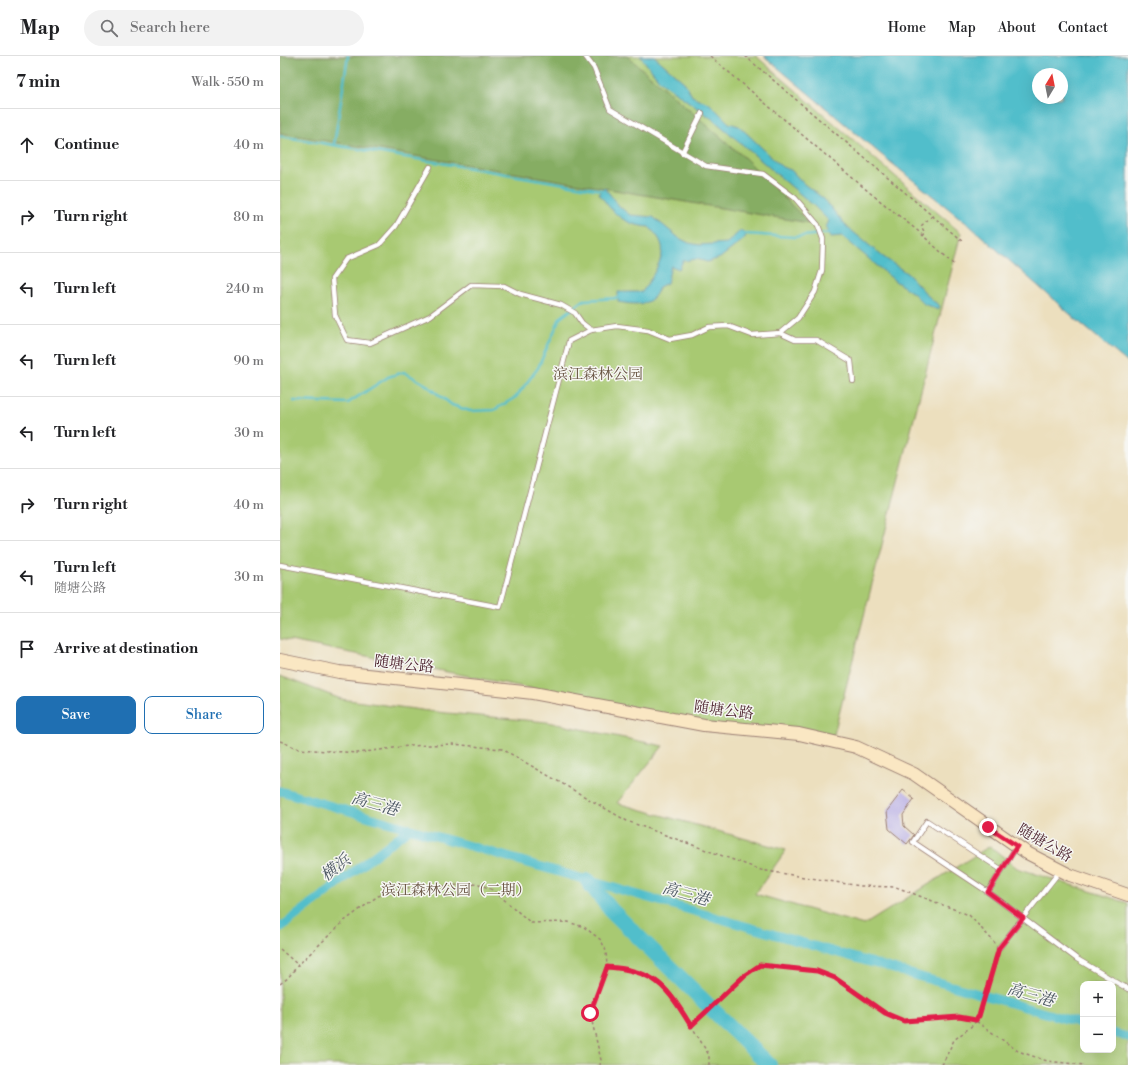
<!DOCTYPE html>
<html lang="en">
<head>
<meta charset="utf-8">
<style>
	body { margin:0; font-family:"Libre Bodoni","Noto Serif SC",serif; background:#f2f2f2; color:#202124 }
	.controls { position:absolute; right:12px; bottom:12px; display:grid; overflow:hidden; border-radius:8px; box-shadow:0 4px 16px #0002 }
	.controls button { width:36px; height:36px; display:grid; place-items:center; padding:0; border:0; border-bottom:1px solid #e0e0e0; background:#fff; color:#202124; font:20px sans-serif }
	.compass { position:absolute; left:752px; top:12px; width:36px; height:36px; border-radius:50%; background:#fff; box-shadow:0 4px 16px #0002; rotate:10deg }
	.stop { position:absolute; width:12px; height:12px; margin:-9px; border:3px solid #e11d48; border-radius:50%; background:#fff }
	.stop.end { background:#e11d48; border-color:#fff; box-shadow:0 1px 4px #0008 }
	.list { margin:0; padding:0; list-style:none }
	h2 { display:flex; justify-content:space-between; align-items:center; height:52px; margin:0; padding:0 16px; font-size:17px }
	h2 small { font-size:13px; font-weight:400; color:#757577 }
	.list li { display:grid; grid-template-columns:26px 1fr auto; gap:12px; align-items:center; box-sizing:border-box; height:72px; padding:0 16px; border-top:1px solid #e0e0e0 }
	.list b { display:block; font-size:15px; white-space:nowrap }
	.list p { margin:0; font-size:13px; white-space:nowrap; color:#757577 }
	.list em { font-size:13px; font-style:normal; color:#757577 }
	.actions { display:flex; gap:8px; padding:12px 16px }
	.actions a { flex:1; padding:9px 0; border:1px solid #1f6fb2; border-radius:8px; text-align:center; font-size:14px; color:#1f6fb2 }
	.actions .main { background:#1f6fb2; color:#fff }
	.icon { flex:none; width:22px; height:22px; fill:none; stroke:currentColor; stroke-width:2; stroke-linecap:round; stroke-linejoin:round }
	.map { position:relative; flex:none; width:848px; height:1009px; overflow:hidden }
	header { display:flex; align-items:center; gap:24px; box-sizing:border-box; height:56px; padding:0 20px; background:#fff; border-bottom:1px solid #e0e0e0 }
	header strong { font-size:19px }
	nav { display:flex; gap:22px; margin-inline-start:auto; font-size:14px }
	.search { width:280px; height:36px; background:#f2f2f2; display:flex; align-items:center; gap:10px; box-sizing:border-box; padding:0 14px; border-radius:22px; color:#757577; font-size:15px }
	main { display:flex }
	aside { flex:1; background:#fff }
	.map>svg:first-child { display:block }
	.green { fill:#a8c972; stroke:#79744e; fill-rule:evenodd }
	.forest { fill:#86ad64; stroke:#686648 }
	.water { fill:#51becb; stroke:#4e6e7b; fill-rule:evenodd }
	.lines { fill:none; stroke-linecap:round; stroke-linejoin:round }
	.stream { stroke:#51becb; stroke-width:2.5 }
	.canal { stroke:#51becb; stroke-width:9 }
	.river { stroke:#51becb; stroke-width:16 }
	.building { fill:#b3a7e3 }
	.lane-casing { stroke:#9b7f74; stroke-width:6 }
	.secondary-casing { stroke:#9b7f74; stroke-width:14 }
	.path { stroke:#9b7f74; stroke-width:1.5; stroke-dasharray:3 3; stroke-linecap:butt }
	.lane { stroke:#fff; stroke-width:4.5 }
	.secondary { stroke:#fae7c3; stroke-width:12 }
	.route { stroke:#e11d48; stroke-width:5 }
	.labels { text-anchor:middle; stroke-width:3; stroke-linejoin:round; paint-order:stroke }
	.park-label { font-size:15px; fill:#665240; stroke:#f6f6f2 }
	.street-label { font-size:15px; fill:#4a1f2b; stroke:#f6f6f2 }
	.water-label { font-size:16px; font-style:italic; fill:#4c5763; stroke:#f6f6f2 }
</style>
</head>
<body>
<header>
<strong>Map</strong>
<div class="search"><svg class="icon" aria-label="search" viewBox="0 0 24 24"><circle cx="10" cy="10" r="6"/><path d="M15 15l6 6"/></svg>Search here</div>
<nav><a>Home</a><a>Map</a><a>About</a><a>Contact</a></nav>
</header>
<main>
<aside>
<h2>7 min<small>Walk · 550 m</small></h2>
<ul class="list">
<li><svg class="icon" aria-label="ahead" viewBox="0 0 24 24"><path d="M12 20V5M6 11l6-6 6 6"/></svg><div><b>Continue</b></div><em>40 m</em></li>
<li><svg class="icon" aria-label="right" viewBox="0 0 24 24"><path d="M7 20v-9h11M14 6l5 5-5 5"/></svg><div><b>Turn right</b></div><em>80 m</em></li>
<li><svg class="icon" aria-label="left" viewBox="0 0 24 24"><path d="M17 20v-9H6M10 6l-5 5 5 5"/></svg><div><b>Turn left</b></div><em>240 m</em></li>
<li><svg class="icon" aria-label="left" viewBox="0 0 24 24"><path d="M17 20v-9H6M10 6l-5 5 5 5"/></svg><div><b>Turn left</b></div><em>90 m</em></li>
<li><svg class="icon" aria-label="left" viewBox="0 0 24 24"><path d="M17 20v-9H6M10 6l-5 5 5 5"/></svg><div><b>Turn left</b></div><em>30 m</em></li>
<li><svg class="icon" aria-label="right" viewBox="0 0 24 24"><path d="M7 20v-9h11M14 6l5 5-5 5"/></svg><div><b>Turn right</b></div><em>40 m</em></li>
<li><svg class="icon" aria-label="left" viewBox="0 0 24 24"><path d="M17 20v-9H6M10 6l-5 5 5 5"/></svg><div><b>Turn left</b><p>随塘公路</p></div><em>30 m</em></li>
<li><svg class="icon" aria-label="arrive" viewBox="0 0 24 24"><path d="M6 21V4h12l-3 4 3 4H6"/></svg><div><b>Arrive at destination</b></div></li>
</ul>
<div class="actions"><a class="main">Save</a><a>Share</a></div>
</aside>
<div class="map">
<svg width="848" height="1009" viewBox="0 0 848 1009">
	<rect width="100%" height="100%" fill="#f6f6f2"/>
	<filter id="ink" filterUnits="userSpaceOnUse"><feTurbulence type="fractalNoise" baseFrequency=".025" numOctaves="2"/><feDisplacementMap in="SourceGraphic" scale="8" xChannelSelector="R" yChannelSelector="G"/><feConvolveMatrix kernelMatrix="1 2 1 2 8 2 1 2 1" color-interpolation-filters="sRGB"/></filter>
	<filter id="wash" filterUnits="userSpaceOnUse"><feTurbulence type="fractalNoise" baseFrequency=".012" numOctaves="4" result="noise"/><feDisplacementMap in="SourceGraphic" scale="16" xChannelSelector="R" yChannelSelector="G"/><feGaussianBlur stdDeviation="0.9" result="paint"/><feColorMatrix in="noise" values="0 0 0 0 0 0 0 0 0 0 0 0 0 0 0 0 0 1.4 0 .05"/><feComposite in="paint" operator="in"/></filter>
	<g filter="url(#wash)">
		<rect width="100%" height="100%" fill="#ecdfbe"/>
		<g class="green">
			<path d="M0,0H476L681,177L553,682L462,674L0,583Z"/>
			<path d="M0,620L61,643L156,656L267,666L383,690L337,747L506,794L475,838L584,869L710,790L737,812L848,847V1009H0ZM803,928H833V994H803Z"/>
		</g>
		<path class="forest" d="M0,0H347L466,103L529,167L0,77Z"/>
		<g class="water">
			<path d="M360,0H374L405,27L412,40L430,48L449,67L459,70L502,111L511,114L524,128L544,143L565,169L602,200L628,218L652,244L660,250L658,254L644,248L633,237L615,225L562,180L551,181L546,171L549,165L534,150L435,65L380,25Z"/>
			<path d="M484,0H848V307L799,266L690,170L598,96ZM758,18H782V42H758Z"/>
			<path d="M324,131L340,151L350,159L373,161L399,182L409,187L419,189L447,187L461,174L466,180L463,184L440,202L427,206L417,203L403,205L399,213L391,210L387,227L379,231C373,251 356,249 338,246V236H362C369,226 385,202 382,190C380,182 375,177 369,171C344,169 332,157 319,137Z"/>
		</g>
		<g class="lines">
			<g class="stream">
				<path d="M0,80L321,134"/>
				<path d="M54,89L68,0"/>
				<path d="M464,178L515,181L549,177"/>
				<path d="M14,345L68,347L108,321L124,316L145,328L172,349L190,355L214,354L236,341L258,312L280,262L304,244L338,242"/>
			</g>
			<g class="canal">
				<path d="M0,735L803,968"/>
				<path d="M0,872L129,773"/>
				<path d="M833,977L848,981"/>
			</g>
			<path class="river" d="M308,825L331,854L489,1009"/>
		</g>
		<g id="blocks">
			<path class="building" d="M623,734L634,743L623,759L624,770L634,779L627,788L609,773L607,755Z"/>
		</g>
	</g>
	<g filter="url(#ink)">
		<use href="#blocks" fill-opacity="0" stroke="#9b7f74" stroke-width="1"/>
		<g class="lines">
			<defs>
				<g id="lane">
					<path d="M402,97L422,57"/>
					<path d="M150,111L116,170L99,189L66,203L52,223L55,259L67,284L90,287L150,260L191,229L224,230L240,238L281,249L295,257L302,267L311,274L337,270L368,274L390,283L412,279L429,271L448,270L472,279L500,277L518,262L535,236L542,214L543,183L538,169L515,142L483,118L426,110L330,53L314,12L305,0"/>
					<path d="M500,277L515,284H536L571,305L573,325"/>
					<path d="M0,509L220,551L289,285L311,274"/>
					<path d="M722,814L647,765L633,786L708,836L737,790"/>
					<path d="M708,836L797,903L848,933"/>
					<path d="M719,892L780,815"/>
				</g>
				<path id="secondary" d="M0,604L59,616L253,637L424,669L519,678L576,691L634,718L747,797L790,819L848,839"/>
			</defs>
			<use href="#lane" class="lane-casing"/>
			<use href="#secondary" class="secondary-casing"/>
			<g class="path">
				<path d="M430,0L589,136L638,175L674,208"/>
				<path d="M465,0L683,186"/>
				<path d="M643,180L645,177L641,170L652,160"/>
				<path d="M0,685L19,693L78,697L128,690L172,688L222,693L347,765L481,814L580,830L616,831L689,859L715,887"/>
				<path d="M0,893L18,909"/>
				<path d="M327,911C388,914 400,953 429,999V1009"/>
				<path d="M0,928L8,922L18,909L63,866L98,840L124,832L199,828L213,834L251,867L288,866L304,871L321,884L326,895L327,911L310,957L321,1004L320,1009"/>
				<path d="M411,970L465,919L480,909H492L537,915L555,922L605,957L624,965L679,961L696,965L738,995L767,1005L804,1009"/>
				<path d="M662,1009L674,984L693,969L699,960L717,897"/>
			</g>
			<use href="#lane" class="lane"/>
			<use href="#secondary" class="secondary"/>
		</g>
	</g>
	<g class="lines" filter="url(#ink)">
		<path class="route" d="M310,957L327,911C376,914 387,931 411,970L465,919L480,909L537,915L555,922L605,957L624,965L679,961L696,964L699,960L719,892L743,862L708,836L737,790L708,771"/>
	</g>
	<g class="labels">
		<g class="park-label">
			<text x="318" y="323">滨江森林公园</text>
			<text x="176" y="839">滨江森林公园（二期）</text>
		</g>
		<g class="street-label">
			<text transform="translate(124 608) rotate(6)" y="5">随塘公路</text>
			<text transform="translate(444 654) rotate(7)" y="5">随塘公路</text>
			<text transform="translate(765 787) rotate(30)" y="5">随塘公路</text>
		</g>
		<g class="water-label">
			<text transform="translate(95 747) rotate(16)" y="6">高三港</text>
			<text transform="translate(55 811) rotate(-38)" y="6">横浜</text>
			<text transform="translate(406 837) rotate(16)" y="6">高三港</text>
			<text transform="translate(751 938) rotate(16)" y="6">高三港</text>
		</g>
	</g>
</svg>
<div class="controls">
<button>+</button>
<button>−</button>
</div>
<svg class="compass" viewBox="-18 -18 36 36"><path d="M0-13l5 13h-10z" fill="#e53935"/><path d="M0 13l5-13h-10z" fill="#757577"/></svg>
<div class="stop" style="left:310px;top:957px"></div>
<div class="stop end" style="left:708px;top:771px"></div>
</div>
</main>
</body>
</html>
